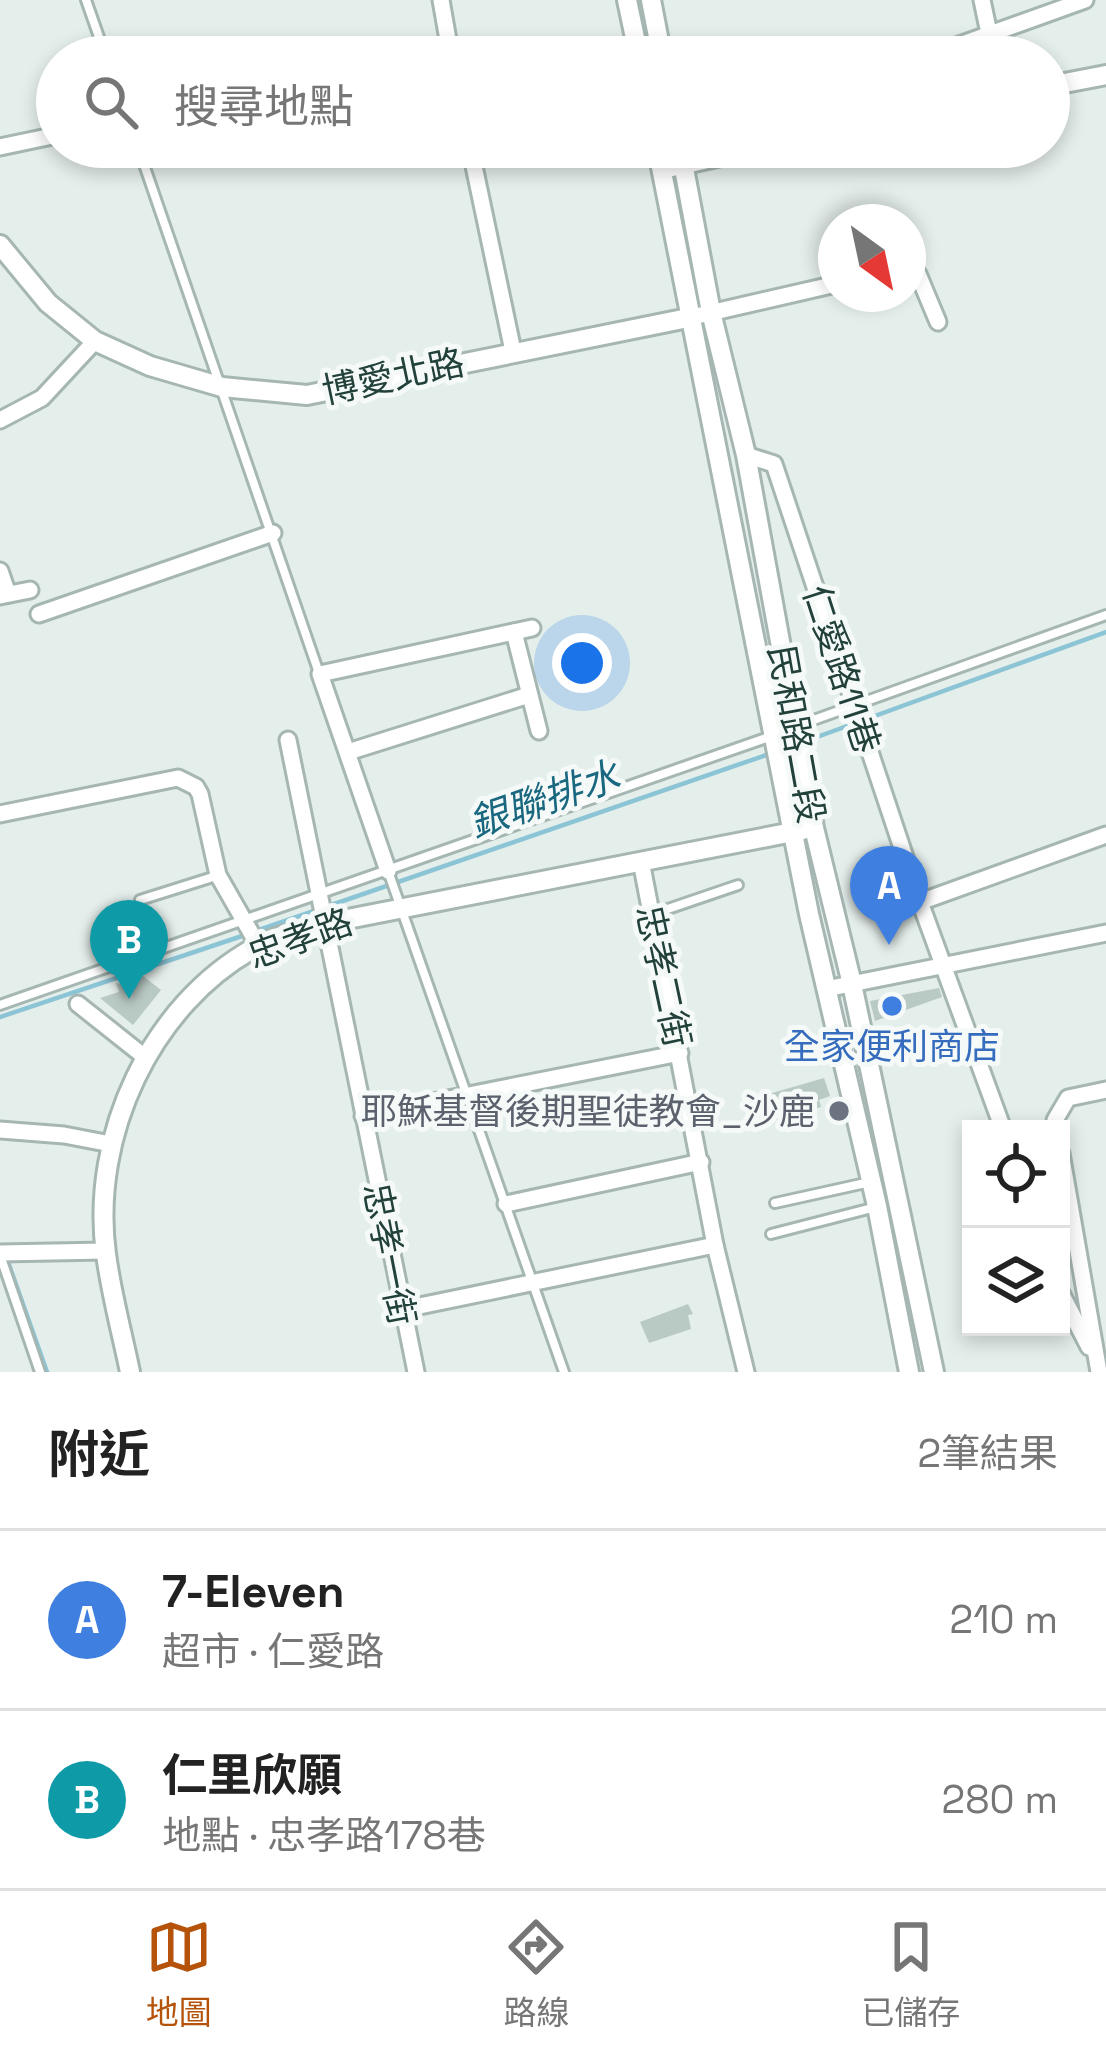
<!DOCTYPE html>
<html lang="zh-TW">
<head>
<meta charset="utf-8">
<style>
	body { margin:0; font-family:"Space Grotesk","Noto Sans TC",sans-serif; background:#f2f2f2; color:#222 }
	.controls { position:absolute; right:36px; bottom:36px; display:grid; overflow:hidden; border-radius:0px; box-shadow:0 6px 18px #0003 }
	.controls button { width:108px; height:108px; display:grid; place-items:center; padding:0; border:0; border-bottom:3px solid #e0e0e0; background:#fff; color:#222; font:60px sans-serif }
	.compass { position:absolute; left:818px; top:204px; width:108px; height:108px; border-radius:50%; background:#fff; box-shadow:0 6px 18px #0003; rotate:147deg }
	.you { position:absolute; left:582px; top:663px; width:42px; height:42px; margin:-30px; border:9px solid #fff; border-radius:50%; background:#1a73e8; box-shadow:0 0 0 18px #1a73e833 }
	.badge { display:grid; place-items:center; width:78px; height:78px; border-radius:50%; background:#b45309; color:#fff; font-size:39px; font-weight:700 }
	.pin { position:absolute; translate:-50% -99px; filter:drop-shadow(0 3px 6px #0008) }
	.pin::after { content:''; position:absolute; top:63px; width:42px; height:36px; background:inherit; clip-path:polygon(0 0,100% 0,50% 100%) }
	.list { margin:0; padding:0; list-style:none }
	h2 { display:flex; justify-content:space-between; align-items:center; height:156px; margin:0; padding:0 48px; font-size:51px }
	h2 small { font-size:39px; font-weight:400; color:#767676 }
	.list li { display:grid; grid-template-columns:78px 1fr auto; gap:36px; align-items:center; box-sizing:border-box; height:180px; padding:0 48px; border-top:3px solid #e0e0e0 }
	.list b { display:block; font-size:45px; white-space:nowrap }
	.list p { margin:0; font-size:39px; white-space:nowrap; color:#767676 }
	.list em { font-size:39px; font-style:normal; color:#767676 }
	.icon { flex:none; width:66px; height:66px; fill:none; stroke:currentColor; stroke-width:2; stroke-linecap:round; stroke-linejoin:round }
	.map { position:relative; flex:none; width:1106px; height:1372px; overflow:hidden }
	.search { position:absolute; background:#fff; box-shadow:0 6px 18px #0003; left:36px; right:36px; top:36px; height:132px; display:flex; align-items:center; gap:30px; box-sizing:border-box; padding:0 42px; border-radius:66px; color:#767676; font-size:45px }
	.sheet { height:516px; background:#fff }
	nav { display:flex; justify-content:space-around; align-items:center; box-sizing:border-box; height:168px; border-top:3px solid #e0e0e0; background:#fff; font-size:33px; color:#767676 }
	nav a { display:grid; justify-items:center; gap:6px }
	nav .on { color:#b45309 }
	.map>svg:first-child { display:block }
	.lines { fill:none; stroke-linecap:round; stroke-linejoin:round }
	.stream { stroke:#8bc4d5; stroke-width:4.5 }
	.building { fill:#b9c9c4 }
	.service-casing { stroke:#a6b7b3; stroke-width:14 }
	.minor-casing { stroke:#a6b7b3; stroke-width:21 }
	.tertiary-casing { stroke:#a6b7b3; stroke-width:24 }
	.service { stroke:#fff; stroke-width:8 }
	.minor { stroke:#fff; stroke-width:15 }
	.tertiary { stroke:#fff; stroke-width:18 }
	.shop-dot { fill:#3f7fe0; stroke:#f5faf8; stroke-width:4.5 }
	.worship-dot { fill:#6b7280; stroke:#f5faf8; stroke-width:4.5 }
	.labels { text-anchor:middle; stroke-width:10; stroke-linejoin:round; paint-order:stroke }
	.street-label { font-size:36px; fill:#23413b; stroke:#f5faf8 }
	.shop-label { font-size:36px; fill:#366cbe; stroke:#f5faf8 }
	.worship-label { font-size:36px; fill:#5b616d; stroke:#f5faf8; text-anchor:end }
	.water-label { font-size:39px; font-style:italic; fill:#196880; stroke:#f5faf8 }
</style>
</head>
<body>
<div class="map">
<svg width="1106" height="1372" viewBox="0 0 1106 1372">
	<rect width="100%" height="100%" fill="#e4eeeb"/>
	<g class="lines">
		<g class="stream">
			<path d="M806,741L1106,632"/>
			<path d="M256,931L772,753"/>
			<path d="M0,1017L245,935"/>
			<path d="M7,1259L47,1372"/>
		</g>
	</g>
	<g class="building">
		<path d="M143,976L161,990L133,1025L100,998L119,992L116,983L135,986Z"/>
		<path d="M939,988L942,997L875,1021L870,1001Z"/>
		<path d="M824,1078L830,1096L819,1100L821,1107L753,1127L746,1105L756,1102L755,1098Z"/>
		<path d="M688,1304L693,1314L688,1315L691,1329L649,1343L640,1322Z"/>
	</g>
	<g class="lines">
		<defs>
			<g id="service">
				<path d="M86,0L106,57"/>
				<path d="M138,147L319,673"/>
				<path d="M794,727L1106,615"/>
				<path d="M388,871L564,1372"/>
				<path d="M140,900L216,876"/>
				<path d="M653,914L738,885"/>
				<path d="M0,1005L769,737"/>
				<path d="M775,1203L870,1182"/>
				<path d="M771,1234L876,1207"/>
				<path d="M0,1255L40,1372"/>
			</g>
			<g id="minor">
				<path d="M441,0L451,57"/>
				<path d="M982,0L994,57"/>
				<path d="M429,57L450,53"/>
				<path d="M926,57L1085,0"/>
				<path d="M0,147L57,135"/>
				<path d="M470,147L513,351"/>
				<path d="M908,275L918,274L938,322"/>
				<path d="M688,318L836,284"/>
				<path d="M0,420L42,398L95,341"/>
				<path d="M746,455L774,464L920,902L1003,1129"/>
				<path d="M0,571L8,594"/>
				<path d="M0,596L30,590"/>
				<path d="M39,614L273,533"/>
				<path d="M514,632L539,731"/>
				<path d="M288,740L416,1372"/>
				<path d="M348,752L529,695"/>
				<path d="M0,814L178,778L196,787L200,794L218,875L258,945"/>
				<path d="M641,861L715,1245L746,1372"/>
				<path d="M388,871L320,674L532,628"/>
				<path d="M920,902L1106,835"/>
				<path d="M826,989L1106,933"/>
				<path d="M78,1004L146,1058"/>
				<path d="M363,1116L680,1053"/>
				<path d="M1057,1129L1055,1120L1068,1098L1106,1090"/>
				<path d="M0,1130L64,1135L111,1144"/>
				<path d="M1061,1153L1099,1372"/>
				<path d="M506,1204L701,1162"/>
				<path d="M0,1253L105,1251"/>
				<path d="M1061,1293L1089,1347"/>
				<path d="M400,1310L715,1245"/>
			</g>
			<g id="tertiary">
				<path d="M627,0L639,57"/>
				<path d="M651,0L662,57"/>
				<path d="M1049,86L1106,75"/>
				<path d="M657,147L809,914L877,1206L909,1372"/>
				<path d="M680,147L711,312L746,455L814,828L852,984L934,1372"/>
				<path d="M672,167L761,147"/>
				<path d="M0,245L48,303L95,341L150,366L222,387L307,395L688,318"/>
				<path d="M130,1372C122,1333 111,1293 106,1254C90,1136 151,1004 256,947C277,935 304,930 327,923L803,830"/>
			</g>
		</defs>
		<use href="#service" class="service-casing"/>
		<use href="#minor" class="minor-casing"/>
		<use href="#tertiary" class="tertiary-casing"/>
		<use href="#service" class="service"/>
		<use href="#minor" class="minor"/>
		<use href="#tertiary" class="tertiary"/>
	</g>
	<circle class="shop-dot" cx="892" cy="1006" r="12"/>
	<circle class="worship-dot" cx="839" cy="1111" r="12"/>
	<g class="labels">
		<g class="street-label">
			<text transform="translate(393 376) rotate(-12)" y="13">博愛北路</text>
			<text transform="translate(842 669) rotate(72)" y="13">仁愛路11巷</text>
			<text transform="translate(797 734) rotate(80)" y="13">民和路二段</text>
			<text transform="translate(300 938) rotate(-20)" y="13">忠孝路</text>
			<text transform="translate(664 976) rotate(78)" y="13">忠孝二街</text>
			<text transform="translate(390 1254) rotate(79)" y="13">忠孝一街</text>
		</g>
		<g class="shop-label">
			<text x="892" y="1059">全家便利商店</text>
		</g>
		<g class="worship-label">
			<text x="815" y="1124">耶穌基督後期聖徒教會_沙鹿</text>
		</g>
		<g class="water-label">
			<text transform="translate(544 799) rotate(-19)" y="14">銀聯排水</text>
		</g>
	</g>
</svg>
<div class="controls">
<button><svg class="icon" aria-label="locate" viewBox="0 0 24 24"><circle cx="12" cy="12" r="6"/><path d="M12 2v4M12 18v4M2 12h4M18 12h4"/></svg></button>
<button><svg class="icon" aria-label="layers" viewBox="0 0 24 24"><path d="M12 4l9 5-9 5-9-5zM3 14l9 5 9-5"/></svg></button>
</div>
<svg class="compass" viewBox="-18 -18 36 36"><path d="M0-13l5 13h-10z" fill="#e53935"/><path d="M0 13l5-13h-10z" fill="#767676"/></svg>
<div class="you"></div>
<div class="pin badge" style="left:889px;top:945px;background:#3f7fe0">A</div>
<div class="pin badge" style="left:129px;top:999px;background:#0f9aa8">B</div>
<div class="search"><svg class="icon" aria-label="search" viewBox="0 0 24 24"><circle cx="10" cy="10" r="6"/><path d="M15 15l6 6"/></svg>搜尋地點</div>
</div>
<section class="sheet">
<h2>附近<small>2筆結果</small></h2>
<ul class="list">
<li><span class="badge" style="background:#3f7fe0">A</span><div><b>7-Eleven</b><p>超市 · 仁愛路</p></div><em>210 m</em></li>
<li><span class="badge" style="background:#0f9aa8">B</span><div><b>仁里欣願</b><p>地點 · 忠孝路178巷</p></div><em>280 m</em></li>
</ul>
</section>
<nav>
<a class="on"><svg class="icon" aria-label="map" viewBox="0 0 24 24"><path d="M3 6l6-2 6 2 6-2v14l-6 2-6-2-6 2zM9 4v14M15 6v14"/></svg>地圖</a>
<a><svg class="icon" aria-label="directions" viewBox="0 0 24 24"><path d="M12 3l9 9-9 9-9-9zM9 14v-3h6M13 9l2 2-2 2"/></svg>路線</a>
<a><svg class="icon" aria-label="saved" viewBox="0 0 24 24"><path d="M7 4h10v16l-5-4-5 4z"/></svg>已儲存</a>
</nav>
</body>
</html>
